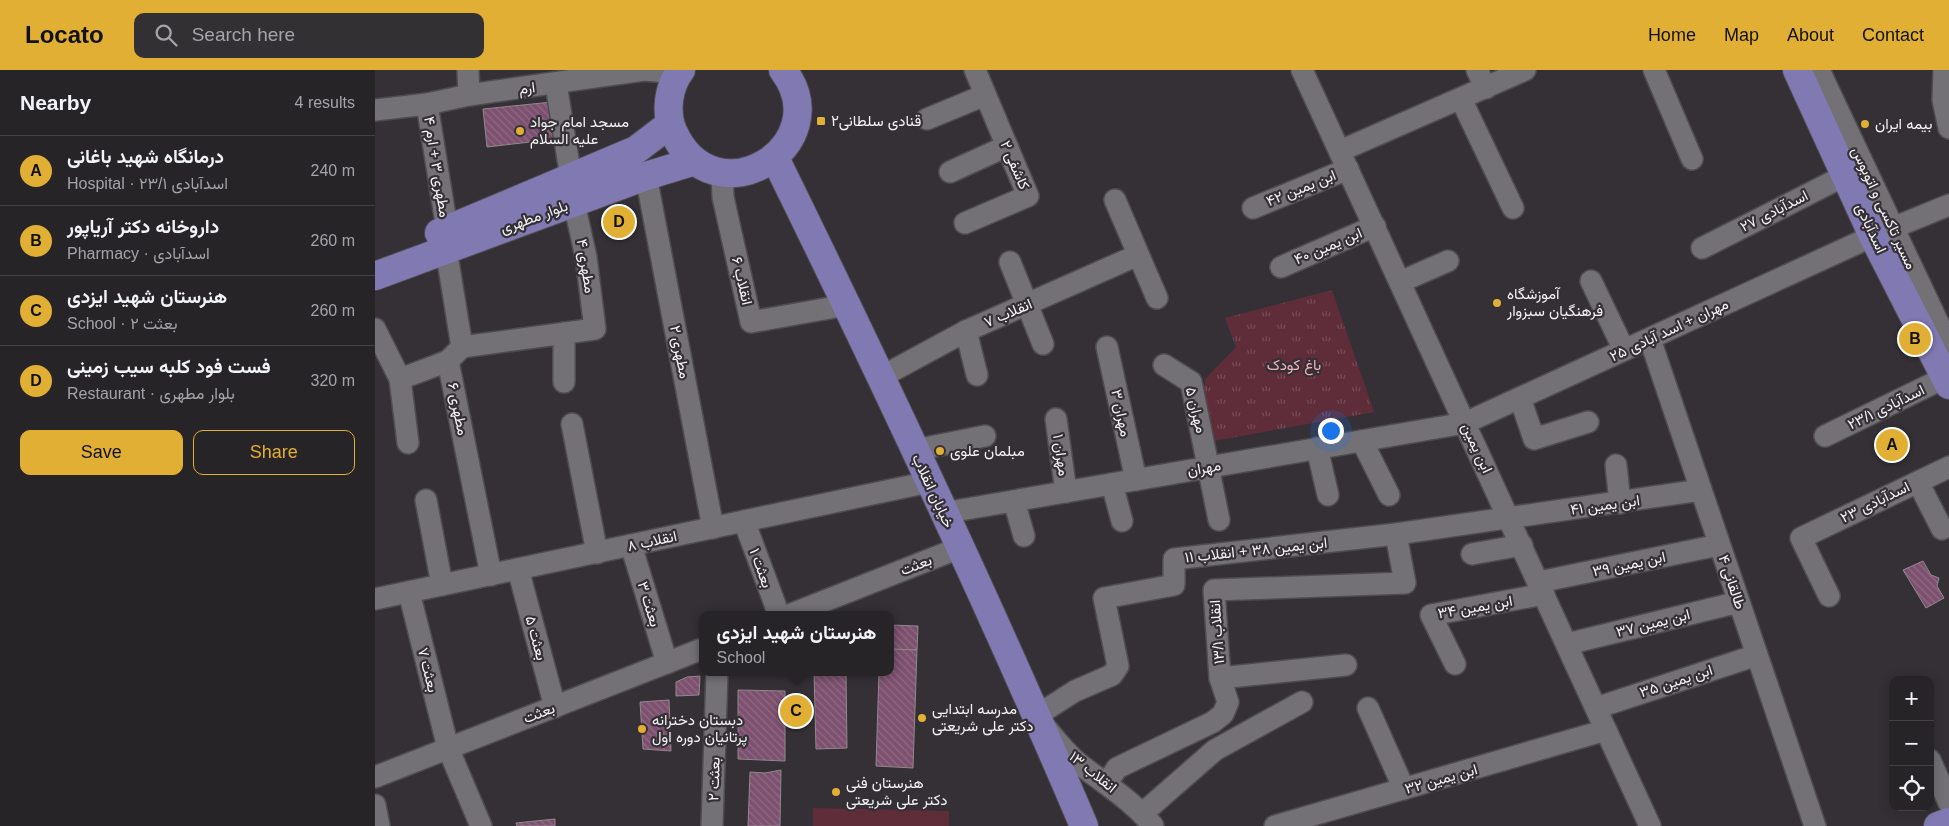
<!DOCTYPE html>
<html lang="en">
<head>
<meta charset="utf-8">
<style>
	body { margin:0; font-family:Helvetica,Vazirmatn,sans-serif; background:#333034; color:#f1f3f6 }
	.controls { position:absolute; right:15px; bottom:15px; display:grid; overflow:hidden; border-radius:10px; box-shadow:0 2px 12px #0003 }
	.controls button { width:45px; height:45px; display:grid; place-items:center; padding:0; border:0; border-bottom:1px solid #434145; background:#272428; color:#f1f3f6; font:25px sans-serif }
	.you { position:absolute; left:955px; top:360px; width:18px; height:18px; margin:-12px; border:4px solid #fff; border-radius:50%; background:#1a73e8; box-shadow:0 0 0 8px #1a73e833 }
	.badge { display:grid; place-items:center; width:32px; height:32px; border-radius:50%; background:#e1af34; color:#111; font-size:16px; font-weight:700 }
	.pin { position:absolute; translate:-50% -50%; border:2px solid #fff; box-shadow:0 1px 5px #0006 }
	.popup { position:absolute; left:324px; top:541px; width:195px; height:65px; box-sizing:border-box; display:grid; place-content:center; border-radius:10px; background:#272428; filter:drop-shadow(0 1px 4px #0005); font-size:16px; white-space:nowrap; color:#a4a4a8 }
	.popup b { font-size:19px; color:#f1f3f6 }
	.popup::after { content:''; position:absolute; left:50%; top:100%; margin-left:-10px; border:10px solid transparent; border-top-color:#272428 }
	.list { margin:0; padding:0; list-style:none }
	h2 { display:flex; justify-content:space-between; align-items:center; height:65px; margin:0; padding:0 20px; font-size:21px }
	h2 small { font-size:16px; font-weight:400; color:#a4a4a8 }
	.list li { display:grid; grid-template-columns:32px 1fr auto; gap:15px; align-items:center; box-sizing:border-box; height:70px; padding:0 20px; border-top:1px solid #434145 }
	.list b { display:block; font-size:19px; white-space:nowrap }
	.list p { margin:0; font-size:16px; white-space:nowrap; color:#a4a4a8 }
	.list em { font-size:16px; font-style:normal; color:#a4a4a8 }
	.actions { display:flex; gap:10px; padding:15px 20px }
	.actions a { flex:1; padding:11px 0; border:1px solid #e1af34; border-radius:10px; text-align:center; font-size:18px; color:#e1af34 }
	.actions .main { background:#e1af34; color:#111 }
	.icon { flex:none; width:28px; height:28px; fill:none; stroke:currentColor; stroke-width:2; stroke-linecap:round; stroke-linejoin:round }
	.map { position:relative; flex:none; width:1574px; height:756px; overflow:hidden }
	header { display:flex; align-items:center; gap:30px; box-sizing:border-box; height:70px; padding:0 25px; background:#e1af34; color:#111 }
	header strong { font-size:24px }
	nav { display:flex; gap:28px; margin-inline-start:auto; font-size:18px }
	.search { width:350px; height:45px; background:#333034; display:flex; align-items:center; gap:12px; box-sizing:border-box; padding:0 18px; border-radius:10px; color:#a4a4a8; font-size:19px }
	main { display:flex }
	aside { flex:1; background:#272428 }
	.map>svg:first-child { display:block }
	.grass { fill:url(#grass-tufts) }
	.pitch { fill:#5e2d39 }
	.building { fill:url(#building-back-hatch); stroke:#90898d }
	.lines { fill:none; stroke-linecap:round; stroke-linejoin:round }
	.minor-casing { stroke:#4f4c51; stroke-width:24 }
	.major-casing { stroke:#4f4c51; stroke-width:30 }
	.minor { stroke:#737076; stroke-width:21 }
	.major { stroke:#817ab2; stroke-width:28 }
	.poi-dot { fill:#e1af34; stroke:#343036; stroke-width:2 }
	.labels { text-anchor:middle; stroke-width:4.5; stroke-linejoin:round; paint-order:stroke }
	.street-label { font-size:15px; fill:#f4f2f6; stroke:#343036 }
	.poi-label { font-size:15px; fill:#f4f2f6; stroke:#343036; text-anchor:start }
	.park-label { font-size:15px; fill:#f5b0bd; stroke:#343036 }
</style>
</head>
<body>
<header>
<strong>Locato</strong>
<div class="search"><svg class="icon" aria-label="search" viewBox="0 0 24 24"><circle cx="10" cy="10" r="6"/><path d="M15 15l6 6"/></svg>Search here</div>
<nav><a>Home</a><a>Map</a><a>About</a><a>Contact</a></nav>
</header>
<main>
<aside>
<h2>Nearby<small>4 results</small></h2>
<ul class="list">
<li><span class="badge">A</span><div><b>درمانگاه شهید باغانی</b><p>Hospital · اسدآبادی ۲۳/۱</p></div><em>240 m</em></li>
<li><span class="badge">B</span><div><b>داروخانه دکتر آریاپور</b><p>Pharmacy · اسدآبادی</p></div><em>260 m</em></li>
<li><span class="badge">C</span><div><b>هنرستان شهید ایزدی</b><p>School · بعثت ۲</p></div><em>260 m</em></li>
<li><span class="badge">D</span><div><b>فست فود کلبه سیب زمینی</b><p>Restaurant · بلوار مطهری</p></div><em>320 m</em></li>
</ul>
<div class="actions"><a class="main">Save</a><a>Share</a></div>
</aside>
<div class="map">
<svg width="1574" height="756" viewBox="0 0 1574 756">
	<defs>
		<pattern id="grass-tufts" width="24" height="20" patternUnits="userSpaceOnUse" patternTransform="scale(1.25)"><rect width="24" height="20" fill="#5e2d39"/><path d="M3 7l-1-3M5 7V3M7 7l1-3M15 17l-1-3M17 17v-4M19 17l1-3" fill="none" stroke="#764c56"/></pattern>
		<pattern id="building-back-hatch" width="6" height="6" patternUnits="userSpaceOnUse" patternTransform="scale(1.25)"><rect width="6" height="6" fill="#7c506e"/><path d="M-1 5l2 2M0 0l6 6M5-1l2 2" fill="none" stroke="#8f6a83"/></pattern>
	</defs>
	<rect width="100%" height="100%" fill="#343036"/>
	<path class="grass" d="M957,220L999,342L822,374L820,355L831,308L861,277L850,248Z"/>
	<path class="pitch" d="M438,738L574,741V756H438Z"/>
	<g class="building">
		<path d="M177,32L181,69L112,77L108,39Z"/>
		<path d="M1548,491L1556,505L1564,508L1562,516L1569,528L1551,538L1528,500Z"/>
		<path d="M515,555L543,556L542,580L515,579Z"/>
		<path d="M515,579L542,580L538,698L501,696L504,602H515Z"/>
		<path d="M439,602H471L472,678L441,679Z"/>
		<path d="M325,606L324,625L301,626V612L312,607Z"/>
		<path d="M363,620L410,621V691L363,689Z"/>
		<path d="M294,630L296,681L268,679L265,632Z"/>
		<path d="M406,700L405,756H373L375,702L390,703Z"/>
		<path d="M180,749V756H142L141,753Z"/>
	</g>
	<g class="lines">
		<defs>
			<g id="minor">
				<path d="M93,0L94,25"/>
				<path d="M927,0L1275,756"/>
				<path d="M1102,0L1111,18"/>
				<path d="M1279,0L1317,89"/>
				<path d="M1444,0L1574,276"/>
				<path d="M1569,0L1568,30L1574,58"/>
				<path d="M181,14L196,108"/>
				<path d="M1086,29L1138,138"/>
				<path d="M52,34L72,159"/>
				<path d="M0,40L52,34L94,25L269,0L304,3"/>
				<path d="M552,49L610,25"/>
				<path d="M965,81L1150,0"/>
				<path d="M575,102L632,76"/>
				<path d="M347,103L348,127L376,252L472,235"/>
				<path d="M271,106L338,458"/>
				<path d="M740,130L782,228"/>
				<path d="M878,138L973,99"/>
				<path d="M590,153L653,126L600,0"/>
				<path d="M1327,178L1471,105"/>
				<path d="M71,179L87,277L73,291L116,505"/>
				<path d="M635,192L668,274"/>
				<path d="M906,197L1000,156"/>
				<path d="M1216,211L1249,280"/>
				<path d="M1025,212L1073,191"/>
				<path d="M0,259L25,309L33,373"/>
				<path d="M591,261L602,305"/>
				<path d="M1275,269L1440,756"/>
				<path d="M87,277L220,259L211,187L199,133"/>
				<path d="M732,277L761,410"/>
				<path d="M789,295L816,312L844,450"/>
				<path d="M506,307L591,261L763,185"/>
				<path d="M25,309L73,291"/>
				<path d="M189,312V263"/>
				<path d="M1145,328L1159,369L1213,352"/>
				<path d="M681,349L691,422"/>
				<path d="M197,354L222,483"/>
				<path d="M1450,366L1571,307"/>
				<path d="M987,371L1014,425"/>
				<path d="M942,378L953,425"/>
				<path d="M540,380L610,366"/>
				<path d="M1241,395L1245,433"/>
				<path d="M1543,412L1567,459"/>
				<path d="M737,414L747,451"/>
				<path d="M51,430L67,515"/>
				<path d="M639,431L649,466"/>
				<path d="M568,443L1090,353L1498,166L1574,135"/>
				<path d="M369,451L404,545"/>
				<path d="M256,475L292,593"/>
				<path d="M1097,484L1147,475"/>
				<path d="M143,499L180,637"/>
				<path d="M1164,512L1344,475"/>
				<path d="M34,522L73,678L106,756"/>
				<path d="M1454,526L1426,468L1574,397"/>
				<path d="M0,529L554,412"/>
				<path d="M414,545L584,478"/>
				<path d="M1192,574L1364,532"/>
				<path d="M1080,594L1056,545L1169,524"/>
				<path d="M845,608L971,595"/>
				<path d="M993,638L1029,719"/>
				<path d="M1221,638L1382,585"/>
				<path d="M1555,690L1574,733"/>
				<path d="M0,707L327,579"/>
				<path d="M732,713L742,698L838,652L848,644L853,632L845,608L839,520L1030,513L1021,464"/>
				<path d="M0,735L4,756"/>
				<path d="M768,743L840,680L927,632"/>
				<path d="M337,756L342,602"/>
				<path d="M778,756C756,729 728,713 702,692C687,679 674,661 661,646L700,621L737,605L743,596L729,528L799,515V489L1021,464L1326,420"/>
				<path d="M900,756L1231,660"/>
			</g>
			<g id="major">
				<path d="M306,0C293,17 290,42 298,61C339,154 465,75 408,0"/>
				<path d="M1422,0L1498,166L1574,315"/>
				<path d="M400,88C508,308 613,530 709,756"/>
				<path d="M64,163L261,80L295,54"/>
				<path d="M0,206L271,106L320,91"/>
				<path d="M1563,756L1574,752"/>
			</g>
		</defs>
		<use href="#minor" class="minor-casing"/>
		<use href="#major" class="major-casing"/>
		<use href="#minor" class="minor"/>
		<use href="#major" class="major"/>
	</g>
	<g class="poi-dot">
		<rect x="441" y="46" width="10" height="10" rx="2.5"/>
		<circle cx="1490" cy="54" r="5"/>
		<circle cx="145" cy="61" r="5"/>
		<circle cx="1122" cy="233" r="5"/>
		<circle cx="565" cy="381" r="5"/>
		<circle cx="547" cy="648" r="5"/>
		<circle cx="267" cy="659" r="5"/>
		<circle cx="461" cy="722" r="5"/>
	</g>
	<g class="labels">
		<g class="street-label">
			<text transform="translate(152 18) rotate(-7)" y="5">ارم</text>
			<text transform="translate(640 95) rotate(67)" y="5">کاشفی ۲</text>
			<text transform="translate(62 97) rotate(81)" y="5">مطهری ۳ + ارم ۴</text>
			<text transform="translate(926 118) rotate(-22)" y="5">ابن یمین ۴۲</text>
			<text transform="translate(1509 138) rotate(65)" y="5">مسیر تاکسی و اتوبوس</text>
			<text transform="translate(1399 141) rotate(-27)" y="5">اسدآبادی ۲۷</text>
			<text transform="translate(159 147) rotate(-20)" y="5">بلوار مطهری</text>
			<text transform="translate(1496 158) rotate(65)" y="5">اسدآبادی</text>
			<text transform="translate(953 176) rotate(-23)" y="5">ابن یمین ۴۰</text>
			<text transform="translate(211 196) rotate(81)" y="5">مطهری ۴</text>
			<text transform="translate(367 211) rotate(77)" y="5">انقلاب ۶</text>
			<text transform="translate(633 243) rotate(-23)" y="5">انقلاب ۷</text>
			<text transform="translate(1294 260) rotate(-25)" y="5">مهران + اسد آبادی ۲۵</text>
			<text transform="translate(305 282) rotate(79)" y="5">مطهری ۲</text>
			<text transform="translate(1511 337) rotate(-26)" y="5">اسدآبادی ۲۳/۱</text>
			<text transform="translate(83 339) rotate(79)" y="5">مطهری ۶</text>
			<text transform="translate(821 340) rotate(76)" y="5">مهران ۵</text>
			<text transform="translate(746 343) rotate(78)" y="5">مهران ۳</text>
			<text transform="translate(1102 378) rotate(65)" y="5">ابن یمین</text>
			<text transform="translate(686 385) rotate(82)" y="5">مهران ۱</text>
			<text transform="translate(829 398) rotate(-10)" y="5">مهران</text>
			<text transform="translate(558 421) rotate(65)" y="5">خیابان انقلاب</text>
			<text transform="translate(1500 432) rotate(-26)" y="5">اسدآبادی ۲۳</text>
			<text transform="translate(1230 435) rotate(-8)" y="5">ابن یمین ۴۱</text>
			<text transform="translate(277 471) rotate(-12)" y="5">انقلاب ۸</text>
			<text transform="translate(881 480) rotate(-6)" y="5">ابن یمین ۳۸ + انقلاب ۱۱</text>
			<text transform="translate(1254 494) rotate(-12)" y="5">ابن یمین ۳۹</text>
			<text transform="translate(541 495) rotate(-21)" y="5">بعثت</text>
			<text transform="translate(386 498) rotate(70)" y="5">بعثت ۱</text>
			<text transform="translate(1357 512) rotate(71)" y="5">طالقانی ۴</text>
			<text transform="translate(274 534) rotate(73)" y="5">بعثت ۳</text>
			<text transform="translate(1100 537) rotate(-10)" y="5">ابن یمین ۳۴</text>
			<text transform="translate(1278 553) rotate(-14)" y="5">ابن یمین ۳۷</text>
			<text transform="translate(842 562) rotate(-94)" y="5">انقلاب ۱۳/۱</text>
			<text transform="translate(161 568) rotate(75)" y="5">بعثت ۵</text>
			<text transform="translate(53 600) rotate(76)" y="5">بعثت ۷</text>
			<text transform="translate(1301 611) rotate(-18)" y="5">ابن یمین ۳۵</text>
			<text transform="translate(164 643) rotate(-21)" y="5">بعثت</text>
			<text transform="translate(718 702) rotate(39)" y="5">انقلاب ۱۳</text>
			<text transform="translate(339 709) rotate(-88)" y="5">بعثت ۲</text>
			<text transform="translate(1066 709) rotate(-16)" y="5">ابن یمین ۳۲</text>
		</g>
		<g class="poi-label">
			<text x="456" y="56">قنادی سلطانی۲</text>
			<text x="155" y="57">مسجد امام جواد<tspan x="155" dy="17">علیه السلام</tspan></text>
			<text x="1500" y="59">بیمه ایران</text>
			<text x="1132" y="229">آموزشگاه<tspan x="1132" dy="17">فرهنگیان سبزوار</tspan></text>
			<text x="575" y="386">مبلمان علوی</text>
			<text x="557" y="644">مدرسه ابتدایی<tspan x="557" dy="17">دکتر علی شریعتی</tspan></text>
			<text x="277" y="655">دبستان دخترانه<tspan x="277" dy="17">پرتانیان دوره اول</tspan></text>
			<text x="471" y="718">هنرستان فنی<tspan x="471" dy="17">دکتر علی شریعتی</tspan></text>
		</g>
		<g class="park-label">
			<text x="919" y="300">باغ کودک</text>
		</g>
	</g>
</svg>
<div class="controls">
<button>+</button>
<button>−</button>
<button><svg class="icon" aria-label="locate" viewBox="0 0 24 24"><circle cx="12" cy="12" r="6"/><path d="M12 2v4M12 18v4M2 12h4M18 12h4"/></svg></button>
</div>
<div class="you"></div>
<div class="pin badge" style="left:1517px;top:375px">A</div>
<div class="pin badge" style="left:1540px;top:269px">B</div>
<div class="pin badge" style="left:421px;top:641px">C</div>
<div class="popup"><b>هنرستان شهید ایزدی</b>School</div>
<div class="pin badge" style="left:244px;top:152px">D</div>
</div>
</main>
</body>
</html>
